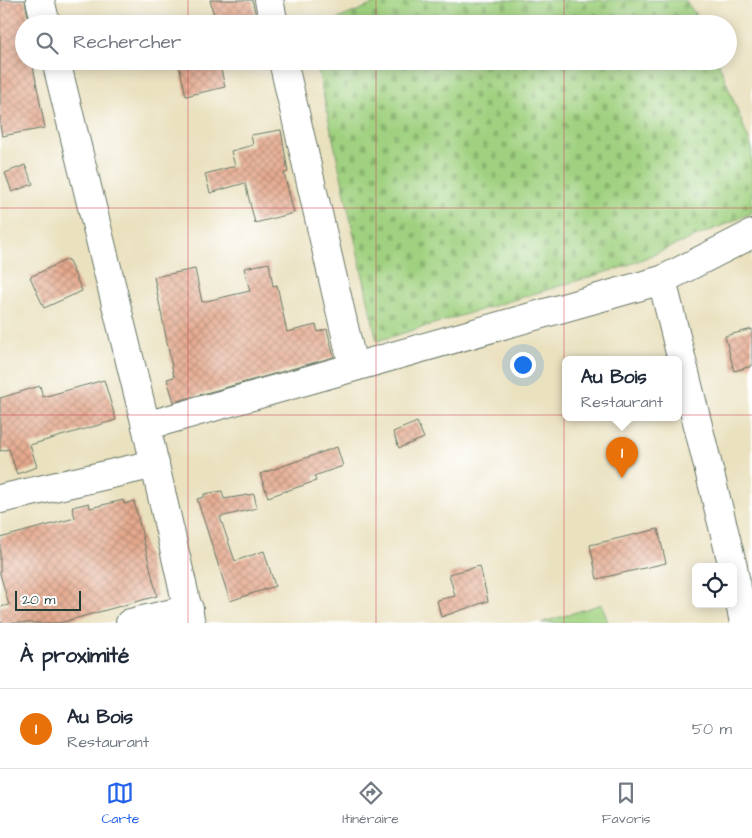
<!DOCTYPE html>
<html lang="fr">
<head>
<meta charset="utf-8">
<style>
	body { margin:0; font-family:"Architects Daughter",sans-serif; background:#f6f6f7; color:#1f2937 }
	.controls { position:absolute; right:15px; bottom:15px; display:grid; overflow:hidden; border-radius:8px; box-shadow:0 2px 12px #0003 }
	.controls button { width:45px; height:45px; display:grid; place-items:center; padding:0; border:0; border-bottom:1px solid #e0e1e3; background:#fff; color:#1f2937; font:25px sans-serif }
	.scale { position:absolute; left:15px; bottom:12px; width:66px; box-sizing:border-box; padding-left:5px; border:2px solid #1f3d34; border-top:0; font-size:14px; line-height:18px; white-space:nowrap; color:#1f3d34; -webkit-text-stroke:4px #fff; paint-order:stroke }
	.you { position:absolute; left:522px; top:364px; width:18px; height:18px; margin:-12px; border:4px solid #fff; border-radius:50%; background:#1a73e8; box-shadow:0 0 0 8px #1a73e833 }
	.badge { display:grid; place-items:center; width:32px; height:32px; border-radius:50%; background:#2563eb; color:#fff; font-size:16px; font-weight:700 }
	.pin { position:absolute; translate:-50% -41px; filter:drop-shadow(0 1px 2px #0008) }
	.pin::after { content:''; position:absolute; top:26px; width:18px; height:15px; background:inherit; clip-path:polygon(0 0,100% 0,50% 100%) }
	.popup { position:absolute; left:562px; top:356px; width:120px; height:65px; box-sizing:border-box; display:grid; place-content:center; border-radius:8px; background:#fff; filter:drop-shadow(0 1px 4px #0005); font-size:16px; white-space:nowrap; color:#747a83 }
	.popup b { font-size:19px; color:#1f2937 }
	.popup::after { content:''; position:absolute; left:50%; top:100%; margin-left:-10px; border:10px solid transparent; border-top-color:#fff }
	.list { margin:0; padding:0; list-style:none }
	h2 { display:flex; justify-content:space-between; align-items:center; height:65px; margin:0; padding:0 20px; font-size:21px }
	h2 small { font-size:16px; font-weight:400; color:#747a83 }
	.list li { display:grid; grid-template-columns:32px 1fr auto; gap:15px; align-items:center; box-sizing:border-box; height:80px; padding:0 20px; border-top:1px solid #e0e1e3 }
	.list b { display:block; font-size:19px; white-space:nowrap }
	.list p { margin:0; font-size:16px; white-space:nowrap; color:#747a83 }
	.list em { font-size:16px; font-style:normal; color:#747a83 }
	.icon { flex:none; width:28px; height:28px; fill:none; stroke:currentColor; stroke-width:2; stroke-linecap:round; stroke-linejoin:round }
	.map { position:relative; flex:none; width:752px; height:623px; overflow:hidden }
	.search { position:absolute; background:#fff; box-shadow:0 2px 12px #0003; left:15px; right:15px; top:15px; height:55px; display:flex; align-items:center; gap:12px; box-sizing:border-box; padding:0 18px; border-radius:28px; color:#747a83; font-size:19px }
	.sheet { height:145px; background:#fff }
	nav { display:flex; justify-content:space-around; align-items:center; box-sizing:border-box; height:70px; border-top:1px solid #e0e1e3; background:#fff; font-size:14px; color:#747a83 }
	nav a { display:grid; justify-items:center; gap:2px }
	nav .on { color:#2563eb }
	.map>svg:first-child { display:block }
	.cemetery { fill:url(#cemetery-stones); stroke:#60875a }
	.park { fill:#a0d180; stroke:#60875a }
	.building { fill:url(#building-cross-hatch) }
	.lines { fill:none; stroke-linecap:round; stroke-linejoin:round }
	.minor-casing { stroke:#667665; stroke-width:30 }
	.minor { stroke:#fff; stroke-width:28 }
	.grid { fill:none; stroke:#d1495b; stroke-width:1; stroke-opacity:0.55 }
</style>
</head>
<body>
<div class="map">
<svg width="752" height="623" viewBox="0 0 752 623">
	<defs>
		<pattern id="cemetery-stones" width="16" height="16" patternUnits="userSpaceOnUse" patternTransform="scale(1.25)"><rect width="16" height="16" fill="#a0d180"/><path d="M2 7V4a2 2 0 0 1 4 0v3zM10 15v-3a2 2 0 0 1 4 0v3z" fill="#89b46f"/></pattern>
		<pattern id="building-cross-hatch" width="8" height="8" patternUnits="userSpaceOnUse" patternTransform="scale(1.25)"><rect width="8" height="8" fill="#e5a98d"/><path d="M0 0l8 8M0 8l8-8" fill="none" stroke="#b98b74"/></pattern>
	</defs>
	<rect width="100%" height="100%" fill="#fff"/>
	<filter id="ink" filterUnits="userSpaceOnUse"><feTurbulence type="fractalNoise" baseFrequency=".02" numOctaves="2"/><feDisplacementMap in="SourceGraphic" scale="10" xChannelSelector="R" yChannelSelector="G"/><feConvolveMatrix kernelMatrix="1 2 1 2 8 2 1 2 1" color-interpolation-filters="sRGB"/></filter>
	<filter id="wash" filterUnits="userSpaceOnUse"><feTurbulence type="fractalNoise" baseFrequency=".0096" numOctaves="4" result="noise"/><feDisplacementMap in="SourceGraphic" scale="20" xChannelSelector="R" yChannelSelector="G"/><feGaussianBlur stdDeviation="1.12" result="paint"/><feColorMatrix in="noise" values="0 0 0 0 0 0 0 0 0 0 0 0 0 0 0 0 0 1.4 0 .05"/><feComposite in="paint" operator="in"/></filter>
	<g filter="url(#wash)">
		<rect width="100%" height="100%" fill="#eae1bf"/>
		<g class="cemetery">
			<path d="M383,0H685L703,24H326Z"/>
			<path d="M316,61H718L752,148V213L626,266L377,341Z"/>
		</g>
		<path class="park" d="M602,604L608,623H541Z"/>
		<g id="blocks">
			<g class="building">
				<path d="M0,0H25L29,24H24V61H32L45,128L2,136L0,125Z"/>
				<path d="M210,0H252L258,24H216Z"/>
				<path d="M178,61H219L225,87L186,96Z"/>
				<path d="M281,130L288,172L284,173L294,213L255,223L245,183L210,193L205,174L235,166L231,151L253,145L251,135Z"/>
				<path d="M25,165L33,184L12,192L5,173Z"/>
				<path d="M68,259L82,291L44,308L30,277Z"/>
				<path d="M269,263L273,286L277,285L287,332L316,325L318,332L327,329L334,357L174,402L167,379L174,377L154,277L195,269L202,302L250,291L244,268Z"/>
				<path d="M752,329V366L734,371L725,336Z"/>
				<path d="M104,380L116,420L30,445L37,467L17,474L9,449L0,451V398L40,386L43,397Z"/>
				<path d="M417,422L424,438L399,448L393,432Z"/>
				<path d="M337,447L343,466L314,476L316,481L268,497L260,474Z"/>
				<path d="M222,491L224,499L254,494L257,508L220,517L235,561L264,551L275,586L230,601L197,499L204,497V494Z"/>
				<path d="M123,500L124,504L134,501L157,596L59,623H0V607L9,605L0,574V538L75,518L72,507L89,503L90,508Z"/>
				<path d="M658,529L666,563L597,579L590,545Z"/>
				<path d="M480,566L488,601L441,617L437,600L455,596L449,574Z"/>
			</g>
		</g>
	</g>
	<g filter="url(#ink)">
		<use href="#blocks" fill-opacity="0" stroke="#667665" stroke-width="1"/>
		<g class="lines">
			<defs>
				<g id="minor">
					<path d="M40,0L46,24"/>
					<path d="M269,0L274,24"/>
					<path d="M56,61L146,426"/>
					<path d="M283,61L353,366"/>
					<path d="M662,280L733,567"/>
					<path d="M0,499L155,464"/>
					<path d="M733,568L744,623"/>
					<path d="M130,623L189,609"/>
					<path d="M191,623L146,426L662,280L752,234"/>
				</g>
			</defs>
			<use href="#minor" class="minor-casing"/>
			<use href="#minor" class="minor"/>
		</g>
	</g>
	<path class="grid" d="M188,0V24M376,0V24M564,0V24M188,61V623M376,61V623M564,61V623M0,208H752M0,415H752"/>
</svg>
<div class="controls">
<button><svg class="icon" aria-label="locate" viewBox="0 0 24 24"><circle cx="12" cy="12" r="6"/><path d="M12 2v4M12 18v4M2 12h4M18 12h4"/></svg></button>
</div>
<div class="scale">20 m</div>
<div class="you"></div>
<div class="pin badge" style="left:622px;top:478px;background:#e8710a">1</div>
<div class="popup"><b>Au Bois</b>Restaurant</div>
<div class="search"><svg class="icon" aria-label="search" viewBox="0 0 24 24"><circle cx="10" cy="10" r="6"/><path d="M15 15l6 6"/></svg>Rechercher</div>
</div>
<section class="sheet">
<h2>À proximité<small></small></h2>
<ul class="list">
<li><span class="badge" style="background:#e8710a">1</span><div><b>Au Bois</b><p>Restaurant</p></div><em>50 m</em></li>
</ul>
</section>
<nav>
<a class="on"><svg class="icon" aria-label="map" viewBox="0 0 24 24"><path d="M3 6l6-2 6 2 6-2v14l-6 2-6-2-6 2zM9 4v14M15 6v14"/></svg>Carte</a>
<a><svg class="icon" aria-label="directions" viewBox="0 0 24 24"><path d="M12 3l9 9-9 9-9-9zM9 14v-3h6M13 9l2 2-2 2"/></svg>Itinéraire</a>
<a><svg class="icon" aria-label="saved" viewBox="0 0 24 24"><path d="M7 4h10v16l-5-4-5 4z"/></svg>Favoris</a>
</nav>
</body>
</html>
